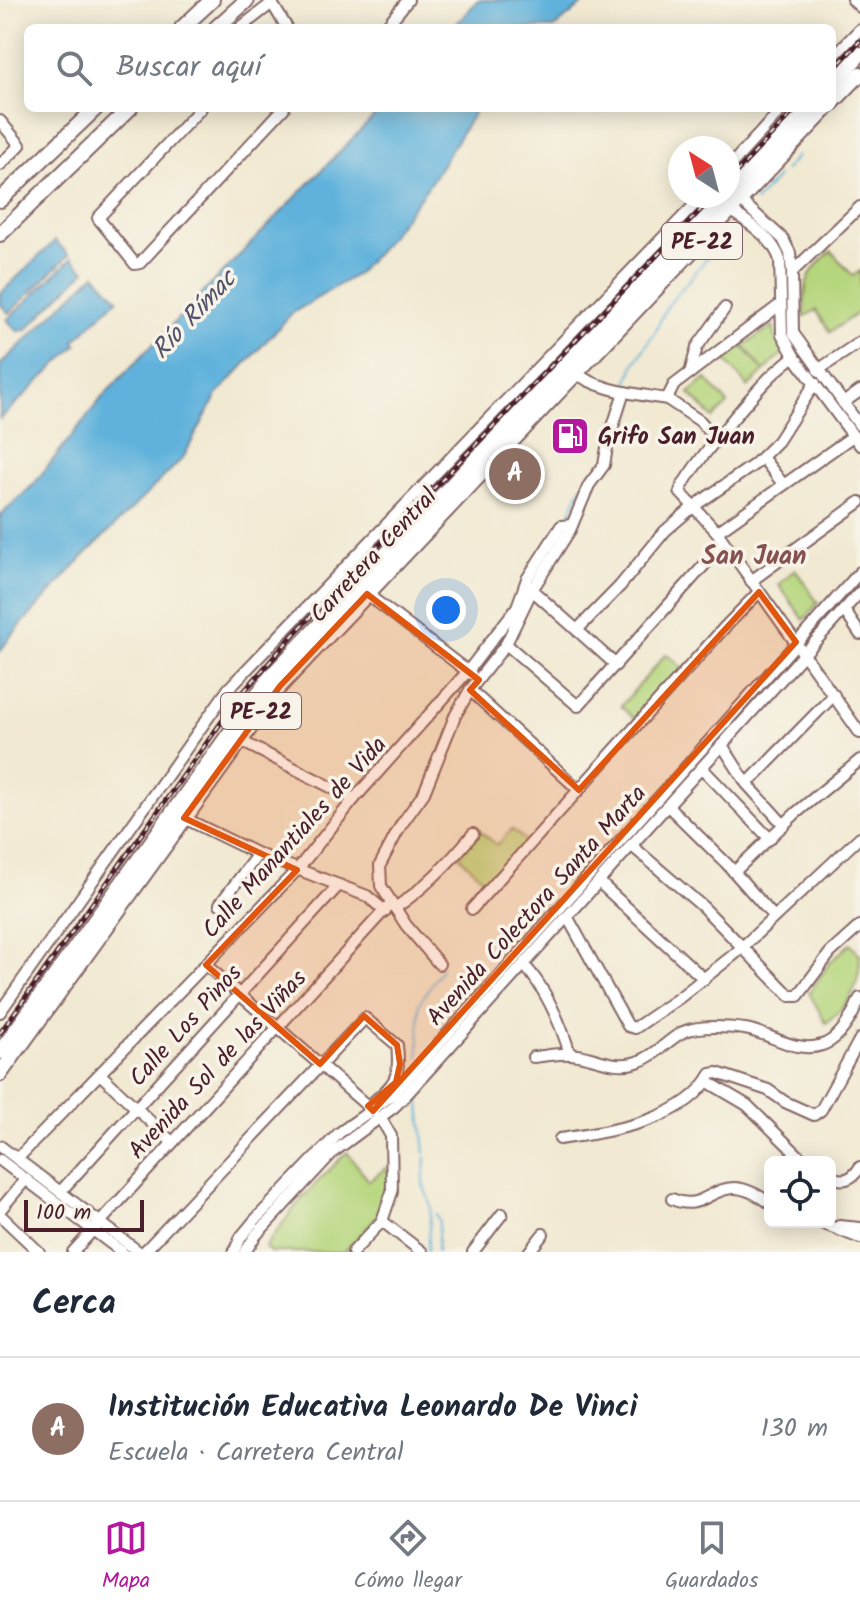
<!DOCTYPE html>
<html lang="es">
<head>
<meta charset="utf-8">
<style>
	body { margin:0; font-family:Kalam,sans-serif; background:#f6f6f7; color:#1f2937 }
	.controls { position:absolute; right:24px; bottom:24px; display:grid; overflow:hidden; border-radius:12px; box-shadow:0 4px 20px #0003 }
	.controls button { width:72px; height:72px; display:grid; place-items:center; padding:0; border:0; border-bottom:2px solid #e0e1e3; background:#fff; color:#1f2937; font:40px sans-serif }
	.compass { position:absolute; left:668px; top:136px; width:72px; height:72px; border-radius:50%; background:#fff; box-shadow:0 4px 20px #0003; rotate:324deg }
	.scale { position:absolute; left:24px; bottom:20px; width:120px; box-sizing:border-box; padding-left:8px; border:4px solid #4a1f2b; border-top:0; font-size:22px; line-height:28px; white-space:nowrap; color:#4a1f2b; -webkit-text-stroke:6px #f7f3e8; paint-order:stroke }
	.you { position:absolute; left:446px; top:610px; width:28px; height:28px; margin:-20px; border:6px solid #fff; border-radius:50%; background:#1a73e8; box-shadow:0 0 0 12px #1a73e833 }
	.badge { display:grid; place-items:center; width:52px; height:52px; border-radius:50%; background:#b5179e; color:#fff; font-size:26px; font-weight:700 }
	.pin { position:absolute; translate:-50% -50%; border:4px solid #fff; box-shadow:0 2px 8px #0006 }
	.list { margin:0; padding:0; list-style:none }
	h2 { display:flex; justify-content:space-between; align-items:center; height:104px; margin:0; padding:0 32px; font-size:34px }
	h2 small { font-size:26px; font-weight:400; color:#747a83 }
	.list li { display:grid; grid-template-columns:52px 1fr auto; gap:24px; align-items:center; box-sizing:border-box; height:144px; padding:0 32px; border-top:2px solid #e0e1e3 }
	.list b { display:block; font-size:30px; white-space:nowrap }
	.list p { margin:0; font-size:26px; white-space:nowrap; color:#747a83 }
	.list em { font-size:26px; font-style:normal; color:#747a83 }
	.icon { flex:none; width:44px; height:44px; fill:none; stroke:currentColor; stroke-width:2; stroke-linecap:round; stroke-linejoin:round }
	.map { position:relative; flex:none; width:860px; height:1252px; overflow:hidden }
	.search { position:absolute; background:#fff; box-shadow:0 4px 20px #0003; left:24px; right:24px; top:24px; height:88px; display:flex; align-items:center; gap:20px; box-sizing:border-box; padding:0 28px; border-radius:12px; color:#747a83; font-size:30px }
	.sheet { height:248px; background:#fff }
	nav { display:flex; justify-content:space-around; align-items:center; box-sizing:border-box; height:112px; border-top:2px solid #e0e1e3; background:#fff; font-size:22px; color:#747a83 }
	nav a { display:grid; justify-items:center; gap:4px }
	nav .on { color:#b5179e }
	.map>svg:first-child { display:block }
	.green { fill:#b6d67d; stroke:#807a54; stroke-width:2 }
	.water { fill:#61b2dc; stroke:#566884; stroke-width:2 }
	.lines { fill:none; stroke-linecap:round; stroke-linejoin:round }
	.stream { stroke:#61b2dc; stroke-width:2 }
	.minor-casing { stroke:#846665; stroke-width:14 }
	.highway-casing { stroke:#846665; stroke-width:18 }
	.minor { stroke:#fff; stroke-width:10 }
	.highway { stroke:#fff; stroke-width:14 }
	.rail-casing { stroke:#4a1f2b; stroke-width:5 }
	.rail { stroke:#f7f3e8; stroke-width:2; stroke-dasharray:6; stroke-linecap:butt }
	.marked { fill:#e0560e; fill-opacity:0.2; stroke:#e0560e; stroke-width:6; stroke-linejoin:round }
	.labels { text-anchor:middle; stroke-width:7; stroke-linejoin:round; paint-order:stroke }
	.shield { fill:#f7f3e8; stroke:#7e5f64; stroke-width:2 }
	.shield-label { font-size:22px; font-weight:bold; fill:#4a1f2b }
	.poi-label { font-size:24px; font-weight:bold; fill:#4a1f2b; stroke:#f7f3e8; text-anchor:start }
	.street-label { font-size:24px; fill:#4a1f2b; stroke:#f7f3e8 }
	.water-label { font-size:26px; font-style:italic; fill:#525269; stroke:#f7f3e8 }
	.neighbourhood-label { font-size:26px; font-weight:bold; fill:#855151; stroke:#f7f3e8 }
</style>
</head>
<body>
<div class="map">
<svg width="860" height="1252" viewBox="0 0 860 1252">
	<rect width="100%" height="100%" fill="#f7f3e8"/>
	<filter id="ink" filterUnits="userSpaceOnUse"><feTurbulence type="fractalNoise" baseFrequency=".0125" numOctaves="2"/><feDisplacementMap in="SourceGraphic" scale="16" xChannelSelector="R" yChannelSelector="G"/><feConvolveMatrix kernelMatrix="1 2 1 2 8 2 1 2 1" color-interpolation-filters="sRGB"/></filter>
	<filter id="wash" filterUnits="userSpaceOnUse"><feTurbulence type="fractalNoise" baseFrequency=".006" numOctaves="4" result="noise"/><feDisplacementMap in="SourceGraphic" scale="32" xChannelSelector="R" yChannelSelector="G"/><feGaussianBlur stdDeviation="1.8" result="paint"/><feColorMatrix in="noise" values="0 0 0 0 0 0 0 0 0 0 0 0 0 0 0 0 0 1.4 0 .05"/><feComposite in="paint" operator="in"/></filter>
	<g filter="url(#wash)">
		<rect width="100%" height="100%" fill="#f1e9d2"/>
		<g class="green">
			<path d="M831,251L853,276L860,271V311L830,332L816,310L804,317C805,282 804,275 831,251Z"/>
			<path d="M773,326L775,337L786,350L748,387L725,360L742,346L763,370L744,345Z"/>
			<path d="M706,379L728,404L713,418L689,393Z"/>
			<path d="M795,569L818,603L804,620L779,585Z"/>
			<path d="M666,654L683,668L636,721L621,706Z"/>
			<path d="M512,829L527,842L489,885L459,856L480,831L497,845Z"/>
			<path d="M850,944L860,955C860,987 851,1003 826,1023L809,993L831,961Z"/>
			<path d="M347,1152L369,1181L386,1168L393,1175C387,1212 369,1225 344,1252H270L265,1247L302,1198Z"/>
		</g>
		<g class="water">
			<path d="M478,0H588L554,28H453Z"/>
			<path d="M382,108H477L427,188L380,249L357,274L291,314L217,395L183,458L83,557L10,637L0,652V516L33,485L105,394Z"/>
			<path d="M55,241L69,255L9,313L0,304V294Z"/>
			<path d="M72,258L85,271L25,331L23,329L19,332L7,320Z"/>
			<path d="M95,274L118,299L74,341L77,345L0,419V365Z"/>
		</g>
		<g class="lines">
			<g class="stream">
				<path d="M784,171L797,156"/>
				<path d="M755,202L778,177"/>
				<path d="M627,383L635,363L655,332L666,308L737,221"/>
				<path d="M568,520L579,491L594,470"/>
				<path d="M493,653L508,627"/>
				<path d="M419,1058V1004L442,968"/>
				<path d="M419,1095L425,1153"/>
				<path d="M425,1171L426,1157"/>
				<path d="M424,1173L423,1184L431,1206L427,1252"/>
				<path d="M436,1214L439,1221L437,1252"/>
			</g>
		</g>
	</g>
	<g filter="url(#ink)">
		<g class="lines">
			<defs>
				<g id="minor">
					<path d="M270,0L287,28"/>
					<path d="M853,0L860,7"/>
					<path d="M240,28L272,3"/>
					<path d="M385,28L408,0"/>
					<path d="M832,58L860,29"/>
					<path d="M201,108L98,218L135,264L140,263L284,108"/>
					<path d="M0,121L20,145L0,165"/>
					<path d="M728,168L783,108"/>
					<path d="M740,200L783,239L790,253L792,272L793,333L860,426"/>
					<path d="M731,210C749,224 773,237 780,260L782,334L794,356L860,445"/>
					<path d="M792,272L860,207"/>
					<path d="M794,356C786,363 777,370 770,377C755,392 682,477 680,492L717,532L860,733"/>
					<path d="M572,370C596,391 637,394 667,399L674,385L781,304"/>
					<path d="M818,370L860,342"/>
					<path d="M690,373L697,347L725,308"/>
					<path d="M667,399L700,421L717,440"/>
					<path d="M843,403L860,391"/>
					<path d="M762,457L783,484"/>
					<path d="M717,532L853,436"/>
					<path d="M751,581L860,502"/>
					<path d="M532,590L616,665"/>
					<path d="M367,594L471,674"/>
					<path d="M844,610L860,634"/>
					<path d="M577,630L620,586L665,531L693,507L755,464L778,441L815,383"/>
					<path d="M506,644L578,706L724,543"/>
					<path d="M470,690L579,790"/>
					<path d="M239,740L354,799"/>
					<path d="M722,745L747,784L784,825"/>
					<path d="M702,768L770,839"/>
					<path d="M747,784L834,695"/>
					<path d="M667,805L727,864L774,917"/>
					<path d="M184,818L258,854L367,896L385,911"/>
					<path d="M631,845L703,907L790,996H798L830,953L860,926"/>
					<path d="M734,872L796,813L860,760"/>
					<path d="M599,882L704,979"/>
					<path d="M220,904L258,854"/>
					<path d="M395,908C425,888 450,862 473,834"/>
					<path d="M472,909L723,629L759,592"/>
					<path d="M568,918L628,1026L635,1028L679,998L736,953L860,837"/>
					<path d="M439,964L406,925L381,886L380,865L401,825L424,793L455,716L470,690L506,644L532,590L570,530L589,485L604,465L608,442L624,392"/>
					<path d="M206,965L373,1111"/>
					<path d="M524,965C545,987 561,1024 570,1054"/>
					<path d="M0,1012L229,688L703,196"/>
					<path d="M533,1057C545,1056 558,1053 570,1054C593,1055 613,1070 637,1062C656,1056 667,1040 683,1032C699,1025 728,1027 745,1029C770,1033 795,1054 822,1045C841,1039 853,1015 860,998"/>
					<path d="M100,1074L172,1142"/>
					<path d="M708,1082L747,1105L805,1162"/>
					<path d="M560,1139C609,1131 685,1122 711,1074L717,1073L768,1090L785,1102L814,1115L821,1110L860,1039"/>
					<path d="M0,1146L139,1252"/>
					<path d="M17,1159L297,870L354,799L468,671L517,607L527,579L561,526L572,525"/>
					<path d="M0,1160L122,1252"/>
					<path d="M830,1177C844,1182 852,1180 860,1167"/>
					<path d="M61,1191L339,885"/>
					<path d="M672,1199C700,1212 710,1188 734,1188C746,1188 760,1196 770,1203"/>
					<path d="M0,1210L26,1179"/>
					<path d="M0,1215L39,1252"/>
					<path d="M382,1221L422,1252"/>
					<path d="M819,1222L860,1238"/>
					<path d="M839,1226L860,1228"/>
					<path d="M73,1252L391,903"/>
					<path d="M144,1252L365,1018L397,1045C401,1078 395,1084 370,1105"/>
					<path d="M234,1252L241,1237L255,1220L339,1133L394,1094L860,572"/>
					<path d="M245,1252L256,1235L333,1152L394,1107L406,1095L860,592"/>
					<path d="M353,1252L382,1221L392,1192L391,1136L380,1117"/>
					<path d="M473,1252L502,1214"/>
					<path d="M529,1252L543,1234"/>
				</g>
				<g id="highway">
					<path d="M182,28L212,0"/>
					<path d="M216,28L247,0"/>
					<path d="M832,84L860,54"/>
					<path d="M832,103L860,74"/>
					<path d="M728,193L809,108"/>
					<path d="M0,200L96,108"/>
					<path d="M0,234L130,108"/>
					<path d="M0,1052L271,676L725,196"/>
					<path d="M0,1074L280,686L827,108"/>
				</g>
			</defs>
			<use href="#minor" class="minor-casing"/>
			<use href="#highway" class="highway-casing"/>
			<use href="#minor" class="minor"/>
			<use href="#highway" class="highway"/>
			<defs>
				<g id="rail">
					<path d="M832,71L860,41"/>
					<path d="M728,181L797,108"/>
					<path d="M0,1033L240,696L294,634L714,196"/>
				</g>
			</defs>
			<use href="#rail" class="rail-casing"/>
			<use href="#rail" class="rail"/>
		</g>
	</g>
	<path class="marked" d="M759,592L796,642L373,1111L368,1106L396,1082L400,1064L397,1045L364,1016L320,1064L206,965L297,870L184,818L280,686L367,594L479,680L470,690L579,790Z"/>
	<defs>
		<symbol id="fuel-square" viewBox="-11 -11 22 22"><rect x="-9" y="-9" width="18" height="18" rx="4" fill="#b5179e" stroke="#f7f3e8"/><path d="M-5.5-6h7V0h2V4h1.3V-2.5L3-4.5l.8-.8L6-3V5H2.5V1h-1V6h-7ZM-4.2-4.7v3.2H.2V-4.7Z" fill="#fff"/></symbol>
	</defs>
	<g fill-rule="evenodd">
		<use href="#fuel-square" x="548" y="414" width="44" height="44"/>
	</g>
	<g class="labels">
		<g class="shield">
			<rect x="662" y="223" width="80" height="36" rx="6"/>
			<rect x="221" y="693" width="80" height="36" rx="6"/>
		</g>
		<g class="shield-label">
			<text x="702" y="249">PE-22</text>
			<text x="261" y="719">PE-22</text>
		</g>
		<g class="poi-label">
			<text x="598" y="444">Grifo San Juan</text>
		</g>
		<g class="street-label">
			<text transform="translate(373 555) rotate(-47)" y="8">Carretera Central</text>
			<text transform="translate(294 837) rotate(-48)" y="8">Calle Manantiales de Vida</text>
			<text transform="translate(536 905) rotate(-48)" y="8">Avenida Colectora Santa Marta</text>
			<text transform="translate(185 1025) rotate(-48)" y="8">Calle Los Pinos</text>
			<text transform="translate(217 1064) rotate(-47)" y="8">Avenida Sol de las Viñas</text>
		</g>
		<g class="water-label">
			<text transform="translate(193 314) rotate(-47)" y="9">Río Rímac</text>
		</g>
		<g class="neighbourhood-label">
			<text x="754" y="564">San Juan</text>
		</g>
	</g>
</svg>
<div class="controls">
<button><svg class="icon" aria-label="locate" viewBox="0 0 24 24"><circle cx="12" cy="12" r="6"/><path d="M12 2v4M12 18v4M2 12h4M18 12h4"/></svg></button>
</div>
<svg class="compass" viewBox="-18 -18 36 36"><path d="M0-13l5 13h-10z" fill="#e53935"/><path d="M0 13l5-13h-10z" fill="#747a83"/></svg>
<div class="scale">100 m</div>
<div class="you"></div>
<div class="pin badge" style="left:515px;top:474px;background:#8d6e63">A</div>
<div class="search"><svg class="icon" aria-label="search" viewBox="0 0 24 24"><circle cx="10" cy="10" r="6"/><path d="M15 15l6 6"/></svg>Buscar aquí</div>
</div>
<section class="sheet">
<h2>Cerca<small></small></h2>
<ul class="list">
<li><span class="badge" style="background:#8d6e63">A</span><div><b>Institución Educativa Leonardo De Vinci</b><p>Escuela · Carretera Central</p></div><em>130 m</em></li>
</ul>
</section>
<nav>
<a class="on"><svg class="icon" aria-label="map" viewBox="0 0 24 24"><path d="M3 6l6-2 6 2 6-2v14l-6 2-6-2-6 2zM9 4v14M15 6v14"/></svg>Mapa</a>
<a><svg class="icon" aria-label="directions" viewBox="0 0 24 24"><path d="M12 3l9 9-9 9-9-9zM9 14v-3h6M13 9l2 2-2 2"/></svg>Cómo llegar</a>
<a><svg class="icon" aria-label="saved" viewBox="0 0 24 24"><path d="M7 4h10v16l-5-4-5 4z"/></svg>Guardados</a>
</nav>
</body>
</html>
